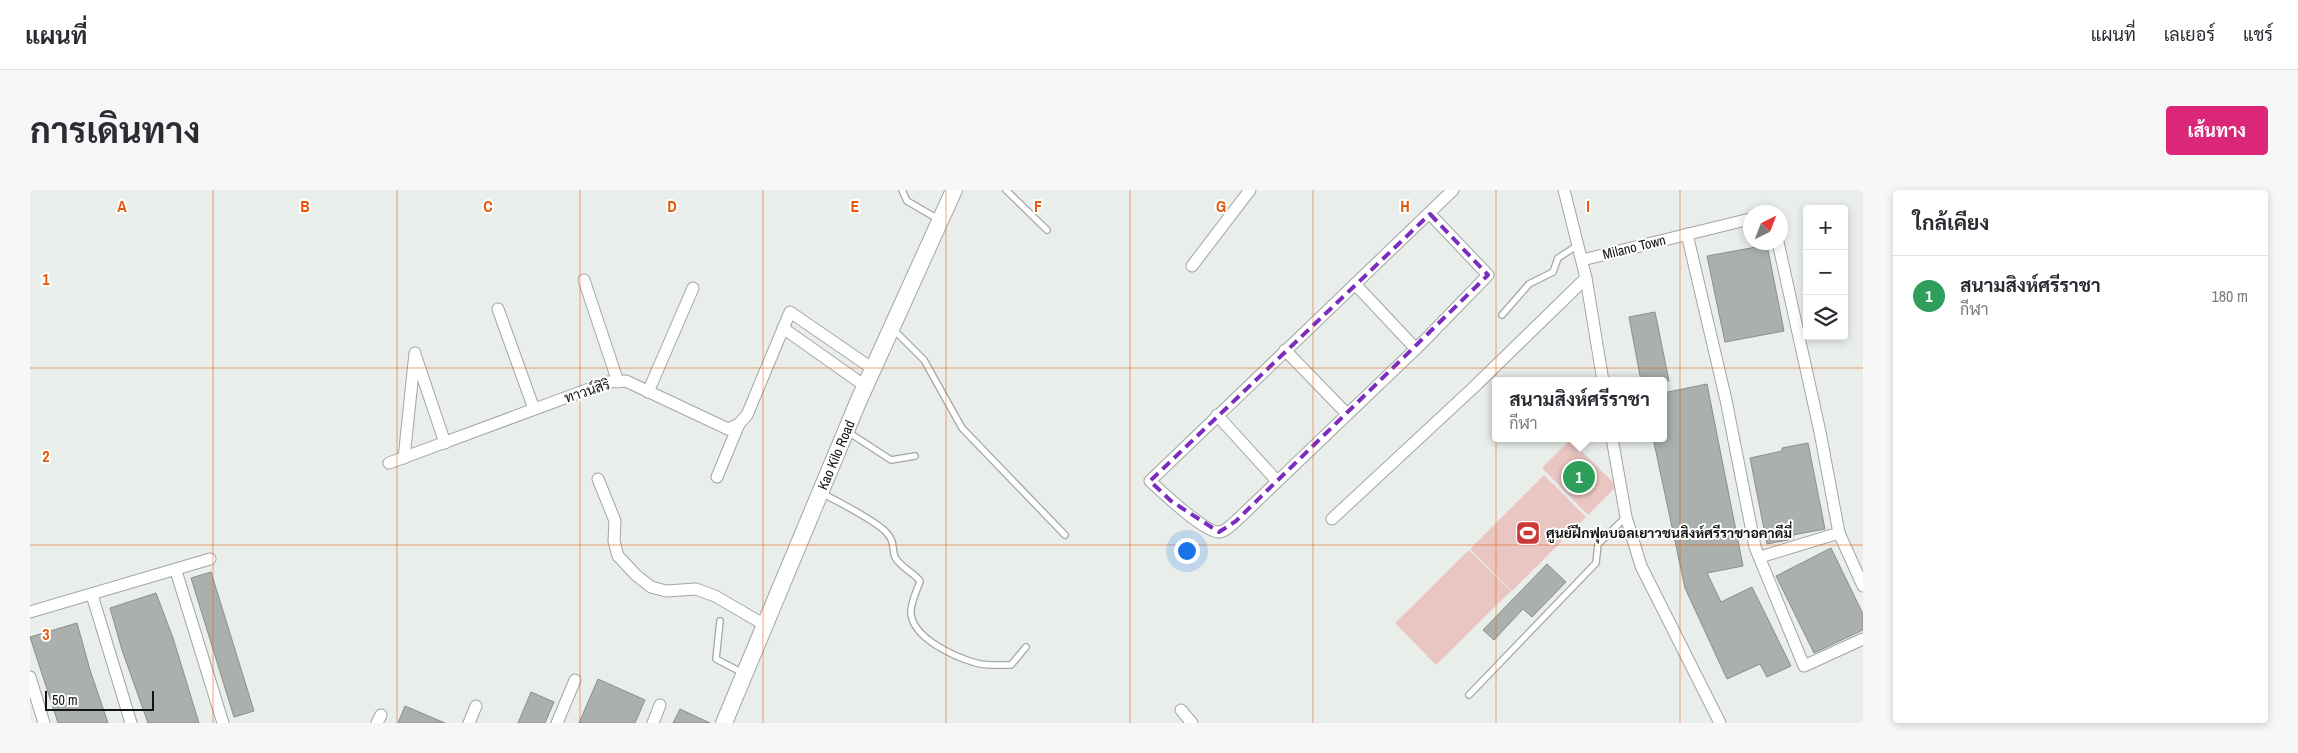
<!DOCTYPE html>
<html lang="th">
<head>
<meta charset="utf-8">
<style>
	body { margin:0; font-family:"Archivo Narrow",Sarabun,sans-serif; background:#f7f7f7; color:#2b2b33 }
	.controls { position:absolute; right:15px; top:15px; display:grid; overflow:hidden; border-radius:5px; box-shadow:0 2px 8px #0003 }
	.controls button { width:45px; height:45px; display:grid; place-items:center; padding:0; border:0; border-bottom:1px solid #e1e1e2; background:#fff; color:#2b2b33; font:25px sans-serif }
	.compass { position:absolute; left:1713px; top:15px; width:45px; height:45px; border-radius:50%; background:#fff; box-shadow:0 2px 8px #0003; rotate:42deg }
	.scale { position:absolute; left:15px; bottom:12px; width:109px; box-sizing:border-box; padding-left:5px; border:2px solid #131514; border-top:0; font-size:14px; line-height:18px; white-space:nowrap; color:#131514; -webkit-text-stroke:4px #fff; paint-order:stroke }
	.you { position:absolute; left:1156px; top:360px; width:18px; height:18px; margin:-12px; border:4px solid #fff; border-radius:50%; background:#1a73e8; box-shadow:0 0 0 8px #1a73e833 }
	.badge { display:grid; place-items:center; width:32px; height:32px; border-radius:50%; background:#db2777; color:#fff; font-size:16px; font-weight:700 }
	.pin { position:absolute; translate:-50% -50%; border:2px solid #fff; box-shadow:0 1px 5px #0006 }
	.popup { position:absolute; left:1462px; top:187px; width:175px; height:65px; box-sizing:border-box; display:grid; place-content:center; border-radius:5px; background:#fff; filter:drop-shadow(0 1px 4px #0005); font-size:16px; white-space:nowrap; color:#7c7c81 }
	.popup b { font-size:19px; color:#2b2b33 }
	.popup::after { content:''; position:absolute; left:50%; top:100%; margin-left:-10px; border:10px solid transparent; border-top-color:#fff }
	.list { margin:0; padding:0; list-style:none }
	h2 { display:flex; justify-content:space-between; align-items:center; height:65px; margin:0; padding:0 20px; font-size:21px }
	h2 small { font-size:16px; font-weight:400; color:#7c7c81 }
	.list li { display:grid; grid-template-columns:32px 1fr auto; gap:15px; align-items:center; box-sizing:border-box; height:80px; padding:0 20px; border-top:1px solid #e1e1e2 }
	.list b { display:block; font-size:19px; white-space:nowrap }
	.list p { margin:0; font-size:16px; white-space:nowrap; color:#7c7c81 }
	.list em { font-size:16px; font-style:normal; color:#7c7c81 }
	.icon { flex:none; width:28px; height:28px; fill:none; stroke:currentColor; stroke-width:2; stroke-linecap:round; stroke-linejoin:round }
	.map { position:relative; flex:none; width:1833px; height:533px; overflow:hidden; border-radius:5px }
	header { display:flex; align-items:center; gap:30px; box-sizing:border-box; height:70px; padding:0 25px; background:#fff; border-bottom:1px solid #e1e1e2 }
	header strong { font-size:24px }
	nav { display:flex; gap:28px; margin-inline-start:auto; font-size:18px }
	.intro { display:flex; align-items:center; justify-content:space-between; box-sizing:border-box; height:120px; padding:0 30px }
	h1 { margin:0; font-size:35px }
	.button { padding:12px 22px; border-radius:5px; background:#db2777; color:#fff; font-size:18px; font-weight:700 }
	main { display:flex; gap:30px; padding:0 30px }
	aside { flex:1; background:#fff; border-radius:5px; box-shadow:0 2px 8px #0003 }
	.map>svg:first-child { display:block }
	.green { fill:#eac6c2 }
	.building { fill:#abb0ad; stroke:#8a8e8c }
	.lines { fill:none; stroke-linecap:round; stroke-linejoin:round }
	.lane-casing { stroke:#a2a6a4; stroke-width:8 }
	.street-casing { stroke:#a2a6a4; stroke-width:13 }
	.secondary-casing { stroke:#a2a6a4; stroke-width:18 }
	.lane { stroke:#fff; stroke-width:5.5 }
	.street { stroke:#fff; stroke-width:11 }
	.secondary { stroke:#fff; stroke-width:16 }
	.marked { fill:none; stroke:#7b2cbf; stroke-width:4; stroke-dasharray:10 6; stroke-linejoin:round }
	.grid { fill:none; stroke:#e8590c; stroke-width:1; stroke-opacity:0.55 }
	.labels { text-anchor:middle; stroke-width:4; stroke-linejoin:round; paint-order:stroke }
	.street-label { font-size:14px; fill:#131514; stroke:#fff }
	.poi-label { font-size:14px; font-weight:bold; fill:#131514; stroke:#fff; text-anchor:start }
	.grid-label { font-size:16px; text-anchor:middle; font-weight:bold; fill:#e8590c; stroke:#fff; stroke-width:4; stroke-linejoin:round; paint-order:stroke }
</style>
</head>
<body>
<header>
<strong>แผนที่</strong>
<nav><a>แผนที่</a><a>เลเยอร์</a><a>แชร์</a></nav>
</header>
<div class="intro"><h1>การเดินทาง</h1><a class="button">เส้นทาง</a></div>
<main>
<div class="map">
<svg width="1833" height="533" viewBox="0 0 1833 533">
	<rect width="100%" height="100%" fill="#e9eeeb"/>
	<g class="green">
		<path d="M1540,250L1587,296L1558,325L1512,278Z"/>
		<path d="M1514,285L1556,327L1482,401L1440,359Z"/>
		<path d="M1439,360L1481,401L1406,475L1365,433Z"/>
	</g>
	<g class="building">
		<path d="M1737,55L1754,141L1695,152L1677,66Z"/>
		<path d="M1625,122L1639,191H1611L1599,127Z"/>
		<path d="M1677,194L1713,376L1677,383L1691,412L1722,397L1761,476L1737,487L1730,474L1697,489L1655,398L1623,248H1633V203Z"/>
		<path d="M1778,253L1795,339L1763,345V349L1737,354L1720,268L1752,261V258Z"/>
		<path d="M1801,358L1833,424V440L1784,463L1746,386Z"/>
		<path d="M1517,374L1536,392L1502,427L1493,419L1464,450L1453,440Z"/>
		<path d="M181,382L224,521L204,527L161,388Z"/>
		<path d="M126,403L143,448L169,533H118L92,460L80,418Z"/>
		<path d="M47,433L60,480L78,533H28L0,447Z"/>
		<path d="M568,489L615,510L605,533H549Z"/>
		<path d="M501,502L524,512L515,533H488Z"/>
		<path d="M375,516L415,533H368Z"/>
		<path d="M650,519L680,533H643Z"/>
	</g>
	<g class="lines">
		<defs>
			<g id="lane">
				<path d="M872,0L877,11L908,29"/>
				<path d="M976,0L1017,40"/>
				<path d="M1472,125L1499,94L1523,82L1528,68L1548,55"/>
				<path d="M863,139L894,170L932,238L1035,345"/>
				<path d="M818,242L861,270L885,266"/>
				<path d="M792,303C808,312 845,330 856,342C866,353 861,357 865,367C870,377 883,382 890,391C887,401 880,413 881,424C884,449 925,467 946,473C957,476 969,475 981,475L996,457"/>
				<path d="M690,431L686,469L713,483"/>
				<path d="M1439,505L1566,373L1568,354L1596,327"/>
			</g>
			<g id="street">
				<path d="M1534,0L1556,88L1573,191"/>
				<path d="M1400,24L1458,85L1393,152L1206,331C1201,335 1196,341 1190,342C1175,343 1132,302 1120,291L1423,0"/>
				<path d="M1657,44L1696,210L1725,357L1774,476L1833,449"/>
				<path d="M1748,52L1790,242L1809,343L1833,396"/>
				<path d="M1552,70L1720,29"/>
				<path d="M1162,76L1220,0"/>
				<path d="M554,90L588,192"/>
				<path d="M1325,94L1385,158"/>
				<path d="M468,119L504,219"/>
				<path d="M753,138L835,196"/>
				<path d="M1255,160L1317,224"/>
				<path d="M386,167L415,253"/>
				<path d="M618,202L663,98"/>
				<path d="M1187,225L1247,291"/>
				<path d="M1582,248L1596,327L1611,376L1690,533"/>
				<path d="M374,268L385,163"/>
				<path d="M359,273L578,192L596,191L698,239L709,234L717,225L760,122L843,179"/>
				<path d="M687,287L709,234"/>
				<path d="M568,289L585,331L584,351L588,366L606,385L621,397L636,401L666,399L685,406L735,435"/>
				<path d="M1302,329L1443,198L1556,88"/>
				<path d="M1730,367L1809,343"/>
				<path d="M146,381L193,533"/>
				<path d="M62,405L101,533"/>
				<path d="M0,422L180,369"/>
				<path d="M0,487L14,533"/>
				<path d="M1151,520L1162,533"/>
				<path d="M347,533L351,525"/>
				<path d="M439,533L446,516"/>
				<path d="M527,533L545,490"/>
				<path d="M623,533L630,515"/>
			</g>
			<path id="secondary" d="M694,533L828,212L924,0"/>
		</defs>
		<use href="#lane" class="lane-casing"/>
		<use href="#street" class="street-casing"/>
		<use href="#secondary" class="secondary-casing"/>
		<use href="#lane" class="lane"/>
		<use href="#street" class="street"/>
		<use href="#secondary" class="secondary"/>
	</g>
	<path class="marked" d="M1400,24L1458,85L1206,331L1189,342L1141,311L1120,291Z"/>
	<path class="grid" d="M183,0V533M367,0V533M550,0V533M733,0V533M916,0V533M1100,0V533M1283,0V533M1466,0V533M1650,0V533M0,178H1833M0,355H1833"/>
	<defs>
		<symbol id="stadium-square" viewBox="-11 -11 22 22"><rect x="-9" y="-9" width="18" height="18" rx="4" fill="#c83938" stroke="#fff"/><path d="M0-5a6.5 5 0 1 0 0 10a6.5 5 0 1 0 0-10ZM-3.5-1.8h7v3.6h-7Z" fill="#fff"/></symbol>
	</defs>
	<g fill-rule="evenodd">
		<use href="#stadium-square" x="1484" y="329" width="28" height="28"/>
	</g>
	<g class="labels">
		<g class="street-label">
			<text transform="translate(1604 57) rotate(-14)" y="5">Milano Town</text>
			<text transform="translate(557 201) rotate(-18)" y="5">ทาวน์สิริ</text>
			<text transform="translate(806 265) rotate(-67)" y="5">Kao Kilo Road</text>
		</g>
		<g class="poi-label">
			<text x="1516" y="348">ศูนย์ฝีกฟุตบอลเยาวชนสิงห์ศรีราชาอคาดีมี่</text>
		</g>
	</g>
	<g class="grid-label">
		<text x="92" y="22">A</text>
		<text x="275" y="22">B</text>
		<text x="458" y="22">C</text>
		<text x="642" y="22">D</text>
		<text x="825" y="22">E</text>
		<text x="1008" y="22">F</text>
		<text x="1191" y="22">G</text>
		<text x="1375" y="22">H</text>
		<text x="1558" y="22">I</text>
		<text x="16" y="95">1</text>
		<text x="16" y="272">2</text>
		<text x="16" y="450">3</text>
	</g>
</svg>
<div class="controls">
<button>+</button>
<button>−</button>
<button><svg class="icon" aria-label="layers" viewBox="0 0 24 24"><path d="M12 4l9 5-9 5-9-5zM3 14l9 5 9-5"/></svg></button>
</div>
<svg class="compass" viewBox="-18 -18 36 36"><path d="M0-13l5 13h-10z" fill="#e53935"/><path d="M0 13l5-13h-10z" fill="#7c7c81"/></svg>
<div class="scale">50 m</div>
<div class="you"></div>
<div class="pin badge" style="left:1549px;top:287px;background:#2e9e5b">1</div>
<div class="popup"><b>สนามสิงห์ศรีราชา</b>กีฬา</div>
</div>
<aside>
<h2>ใกล้เคียง<small></small></h2>
<ul class="list">
<li><span class="badge" style="background:#2e9e5b">1</span><div><b>สนามสิงห์ศรีราชา</b><p>กีฬา</p></div><em>180 m</em></li>
</ul>
</aside>
</main>
</body>
</html>
